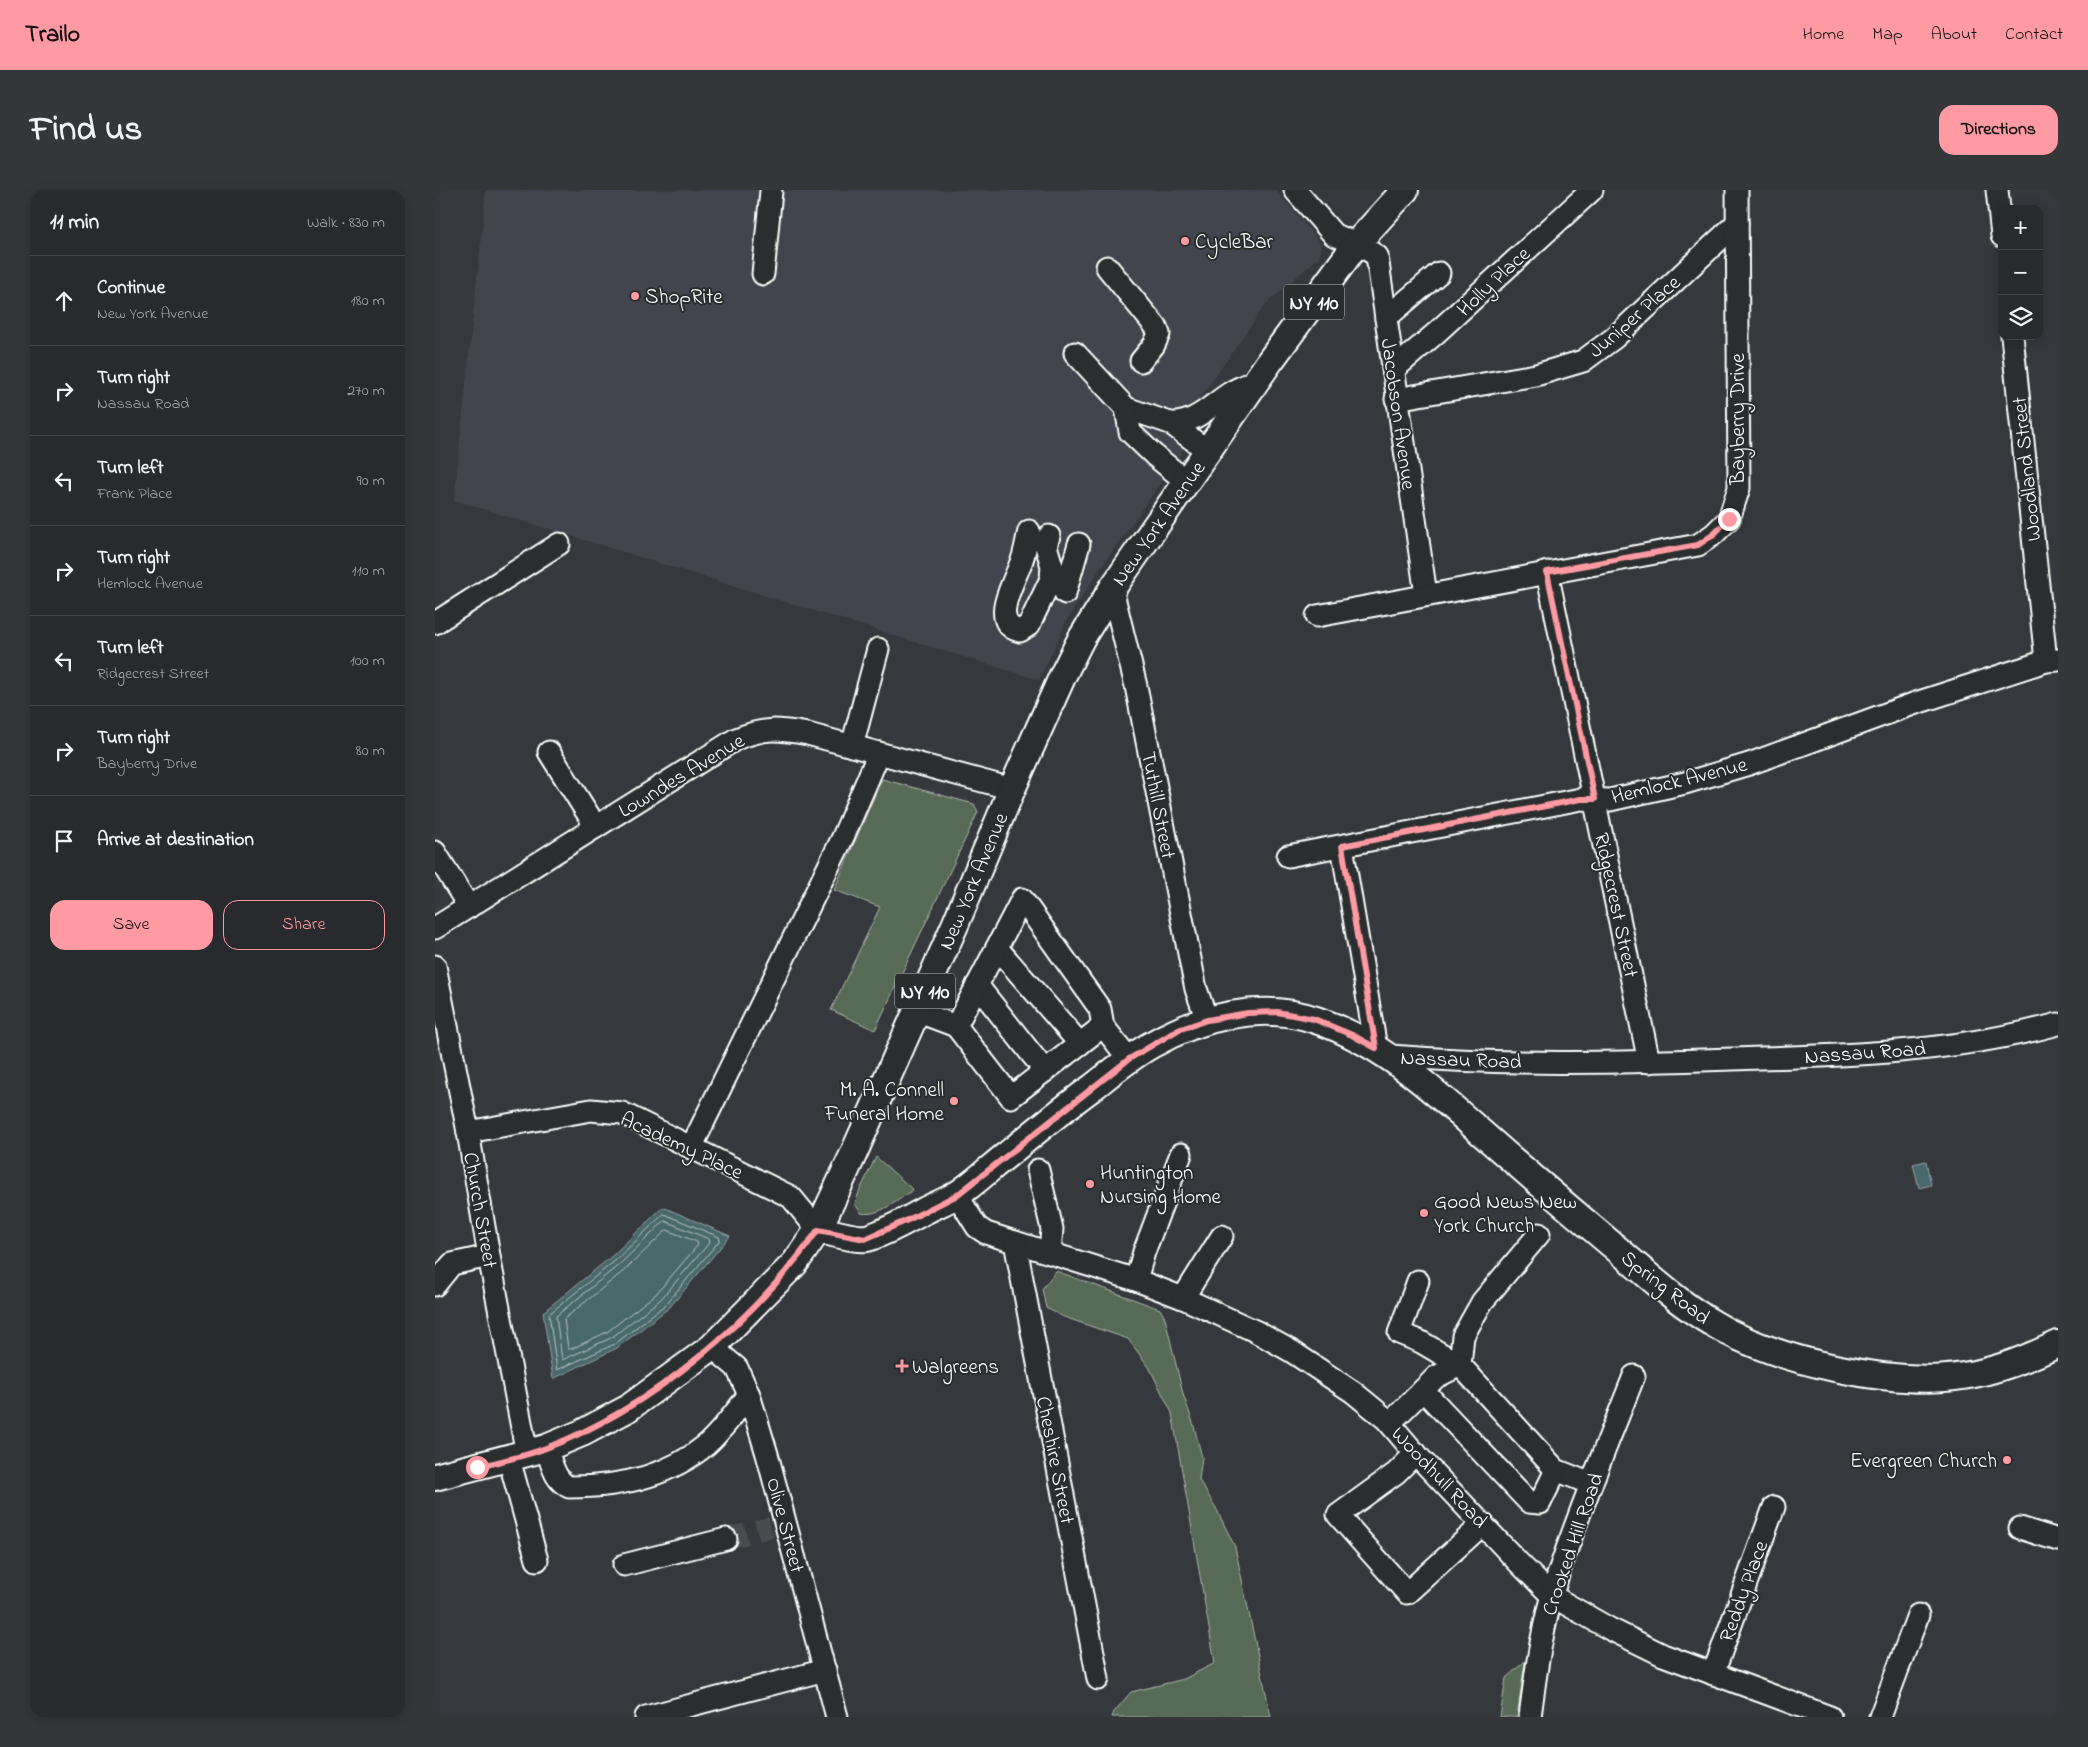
<!DOCTYPE html>
<html lang="en">
<head>
<meta charset="utf-8">
<style>
	body { margin:0; font-family:"Indie Flower",sans-serif; background:#343639; color:#f1f3f6 }
	.controls { position:absolute; right:15px; top:15px; display:grid; overflow:hidden; border-radius:10px; box-shadow:0 2px 12px #0003 }
	.controls button { width:45px; height:45px; display:grid; place-items:center; padding:0; border:0; border-bottom:1px solid #444649; background:#282a2d; color:#f1f3f6; font:25px sans-serif }
	.stop { position:absolute; width:15px; height:15px; margin:-11px; border:4px solid #ff9aa2; border-radius:50%; background:#fff }
	.stop.end { background:#ff9aa2; border-color:#fff; box-shadow:0 1px 5px #0008 }
	.list { margin:0; padding:0; list-style:none }
	h2 { display:flex; justify-content:space-between; align-items:center; height:65px; margin:0; padding:0 20px; font-size:21px }
	h2 small { font-size:16px; font-weight:400; color:#a5a7aa }
	.list li { display:grid; grid-template-columns:32px 1fr auto; gap:15px; align-items:center; box-sizing:border-box; height:90px; padding:0 20px; border-top:1px solid #444649 }
	.list b { display:block; font-size:19px; white-space:nowrap }
	.list p { margin:0; font-size:16px; white-space:nowrap; color:#a5a7aa }
	.list em { font-size:16px; font-style:normal; color:#a5a7aa }
	.actions { display:flex; gap:10px; padding:15px 20px }
	.actions a { flex:1; padding:11px 0; border:1px solid #ff9aa2; border-radius:15px; text-align:center; font-size:18px; color:#ff9aa2 }
	.actions .main { background:#ff9aa2; color:#111 }
	.icon { flex:none; width:28px; height:28px; fill:none; stroke:currentColor; stroke-width:2; stroke-linecap:round; stroke-linejoin:round }
	.map { position:relative; flex:none; width:1623px; height:1527px; overflow:hidden; border-radius:15px }
	header { display:flex; align-items:center; gap:30px; box-sizing:border-box; height:70px; padding:0 25px; background:#ff9aa2; color:#111 }
	header strong { font-size:24px }
	nav { display:flex; gap:28px; margin-inline-start:auto; font-size:18px }
	.intro { display:flex; align-items:center; justify-content:space-between; box-sizing:border-box; height:120px; padding:0 30px }
	h1 { margin:0; font-size:35px }
	.button { padding:12px 22px; border-radius:15px; background:#ff9aa2; color:#111; font-size:18px; font-weight:700 }
	main { display:flex; gap:30px; padding:0 30px }
	aside { flex:1; background:#282a2d; border-radius:15px; box-shadow:0 2px 12px #0003 }
	.map>svg:first-child { display:block }
	.built { fill:#43454d }
	.green { fill:#576b56; stroke:#abb5aa }
	.water { fill:#4a686c; stroke:#92a4a7 }
	.lines { fill:none; stroke-linecap:round; stroke-linejoin:round }
	.shore { stroke:#b7c3c4; stroke-width:1 }
	.minor-tunnel { stroke:#494c50; stroke-width:21; stroke-dasharray:21 11; stroke-linecap:butt }
	.minor-casing { stroke:#fff; stroke-width:25 }
	.major-casing { stroke:#fff; stroke-width:30 }
	.minor { stroke:#2a2d2e; stroke-width:21 }
	.major { stroke:#2a2d2e; stroke-width:26 }
	.route { stroke:#ff9aa2; stroke-width:6 }
	.poi-dot { fill:#ff9aa2; stroke:#2a2d2e; stroke-width:2 }
	.labels { text-anchor:middle; stroke-width:4; stroke-linejoin:round; paint-order:stroke }
	.shield { fill:#2a2d2e; stroke:#bfc0c0; stroke-width:1 }
	.shield-label { font-size:20px; font-weight:bold; fill:#fff }
	.poi-label { font-size:21px; fill:#fff; stroke:#2a2d2e; text-anchor:start }
	.street-label { font-size:21px; fill:#fff; stroke:#2a2d2e }
</style>
</head>
<body>
<header>
<strong>Trailo</strong>
<nav><a>Home</a><a>Map</a><a>About</a><a>Contact</a></nav>
</header>
<div class="intro"><h1>Find us</h1><a class="button">Directions</a></div>
<main>
<aside>
<h2>11 min<small>Walk · 830 m</small></h2>
<ul class="list">
<li><svg class="icon" aria-label="ahead" viewBox="0 0 24 24"><path d="M12 20V5M6 11l6-6 6 6"/></svg><div><b>Continue</b><p>New York Avenue</p></div><em>180 m</em></li>
<li><svg class="icon" aria-label="right" viewBox="0 0 24 24"><path d="M7 20v-9h11M14 6l5 5-5 5"/></svg><div><b>Turn right</b><p>Nassau Road</p></div><em>270 m</em></li>
<li><svg class="icon" aria-label="left" viewBox="0 0 24 24"><path d="M17 20v-9H6M10 6l-5 5 5 5"/></svg><div><b>Turn left</b><p>Frank Place</p></div><em>90 m</em></li>
<li><svg class="icon" aria-label="right" viewBox="0 0 24 24"><path d="M7 20v-9h11M14 6l5 5-5 5"/></svg><div><b>Turn right</b><p>Hemlock Avenue</p></div><em>110 m</em></li>
<li><svg class="icon" aria-label="left" viewBox="0 0 24 24"><path d="M17 20v-9H6M10 6l-5 5 5 5"/></svg><div><b>Turn left</b><p>Ridgecrest Street</p></div><em>100 m</em></li>
<li><svg class="icon" aria-label="right" viewBox="0 0 24 24"><path d="M7 20v-9h11M14 6l5 5-5 5"/></svg><div><b>Turn right</b><p>Bayberry Drive</p></div><em>80 m</em></li>
<li><svg class="icon" aria-label="arrive" viewBox="0 0 24 24"><path d="M6 21V4h12l-3 4 3 4H6"/></svg><div><b>Arrive at destination</b></div></li>
</ul>
<div class="actions"><a class="main">Save</a><a>Share</a></div>
</aside>
<div class="map">
<svg width="1623" height="1527" viewBox="0 0 1623 1527">
	<rect width="100%" height="100%" fill="#35383c"/>
	<filter id="ink" filterUnits="userSpaceOnUse"><feTurbulence type="fractalNoise" baseFrequency=".02" numOctaves="2"/><feDisplacementMap in="SourceGraphic" scale="10" xChannelSelector="R" yChannelSelector="G"/><feConvolveMatrix kernelMatrix="1 2 1 2 8 2 1 2 1" color-interpolation-filters="sRGB"/></filter>
	<g filter="url(#ink)">
		<path class="built" d="M51,0H841L885,52L887,60L884,67L831,114L753,225L747,263L666,377L631,432L604,490L19,310Z"/>
		<g class="green">
			<path d="M447,589L539,614L543,622L440,840L396,820L445,717L399,700Z"/>
			<path d="M441,967L478,1000C464,1009 444,1027 426,1023L420,1014L424,1002Z"/>
			<path d="M621,1081L725,1119L730,1128L748,1204L758,1233L767,1267L764,1290L781,1318L800,1357L836,1527H677L679,1522L696,1502L749,1489L780,1473L737,1223L714,1177L693,1149L629,1127L611,1118L607,1099Z"/>
			<path d="M1090,1471L1082,1527H1065L1071,1488Z"/>
		</g>
		<g class="water">
			<path d="M1491,971L1496,995L1484,998L1478,974Z"/>
			<path d="M228,1017L295,1046L235,1117L182,1158L118,1189L108,1122L177,1066Z"/>
		</g>
		<g class="lines">
			<g class="shore">
				<path d="M229,1024L284,1047L285,1050L231,1114L180,1154L122,1180L114,1124L181,1070Z"/>
				<path d="M230,1031L274,1049L275,1052L226,1109L176,1148L127,1170L121,1126L185,1074Z"/>
				<path d="M232,1040L262,1052L263,1055L221,1104L172,1142L136,1159H133L129,1129L190,1080Z"/>
			</g>
			<path class="minor-tunnel" d="M291,1349L336,1337"/>
			<defs>
				<g id="minor">
					<path d="M860,0L899,45L922,53L942,66L991,405"/>
					<path d="M1562,0L1567,46"/>
					<path d="M672,77L721,137L724,144L719,155L706,171"/>
					<path d="M328,84L336,1"/>
					<path d="M951,128L1004,83"/>
					<path d="M1577,146L1611,471"/>
					<path d="M640,163L691,218L735,233L773,261"/>
					<path d="M958,180L1001,143L1157,0"/>
					<path d="M961,209L1101,185L1148,171L1179,148L1302,33"/>
					<path d="M691,218L695,242L719,265L752,292"/>
					<path d="M735,233C759,235 776,215 795,203C802,198 812,195 820,191"/>
					<path d="M594,341C591,352 590,365 585,375C578,394 554,434 585,441L594,435L616,389L617,376L611,356L614,346"/>
					<path d="M1112,382L1214,872"/>
					<path d="M677,399L701,496L761,799L772,830"/>
					<path d="M630,403L644,354"/>
					<path d="M882,426L1263,355L1279,344L1294,329L1304,298L1302,0"/>
					<path d="M0,433L124,354"/>
					<path d="M417,556L443,459"/>
					<path d="M114,562L161,637"/>
					<path d="M907,656L941,858"/>
					<path d="M0,662L34,717"/>
					<path d="M853,666L1146,609L1175,610L1250,593L1314,574L1478,514L1611,471L1623,470"/>
					<path d="M0,738L301,549C331,537 343,539 373,544L577,599"/>
					<path d="M562,758L645,854"/>
					<path d="M0,776L33,942L54,1066L92,1264"/>
					<path d="M542,795L610,881"/>
					<path d="M481,821L521,836"/>
					<path d="M668,836L576,907L521,836L587,709L665,819L668,836L694,869"/>
					<path d="M955,866C1069,875 1183,873 1298,869C1407,866 1517,863 1623,834"/>
					<path d="M33,942L156,920L187,923L356,1007L383,1040"/>
					<path d="M256,958L408,647L444,563"/>
					<path d="M603,980L617,1039L615,1062"/>
					<path d="M522,1005L542,1037L551,1043L701,1090L748,1108L820,1141L856,1161L918,1202L951,1229L979,1262L1083,1372L1117,1406L1175,1439L1228,1465L1395,1527"/>
					<path d="M1104,1044L1047,1112L1028,1146L1025,1175L1121,1280L1156,1294"/>
					<path d="M580,1052L663,1489"/>
					<path d="M701,1090L709,1062L746,964"/>
					<path d="M983,1091L964,1143L986,1152L1025,1175"/>
					<path d="M0,1095L17,1074L54,1066"/>
					<path d="M748,1108L787,1046"/>
					<path d="M277,1157L302,1178L314,1205L332,1264L402,1527"/>
					<path d="M988,1200L1094,1312L1105,1313L1121,1280"/>
					<path d="M955,1233L1001,1187L1025,1175"/>
					<path d="M111,1258C117,1273 119,1290 134,1297C183,1297 232,1288 271,1255C287,1241 300,1222 314,1205"/>
					<path d="M981,1263L961,1283L903,1325L972,1403L1048,1334"/>
					<path d="M74,1269L102,1370"/>
					<path d="M1585,1338L1623,1350"/>
					<path d="M189,1375L291,1349"/>
					<path d="M1278,1484L1339,1317"/>
					<path d="M211,1527L390,1480"/>
					<path d="M1095,1527C1101,1479 1108,1431 1123,1385C1145,1318 1173,1252 1199,1186"/>
					<path d="M1445,1527L1483,1425"/>
				</g>
				<g id="major">
					<path d="M383,1040C396,1042 421,1050 432,1048C451,1043 474,1029 491,1020C501,1015 513,1010 523,1004C541,992 556,977 573,964C601,941 629,918 658,897C677,882 695,867 716,855C764,827 827,811 881,830C950,853 1003,905 1057,952C1100,990 1144,1027 1188,1064C1217,1089 1246,1115 1279,1134C1340,1171 1457,1197 1528,1186C1562,1181 1593,1168 1623,1154"/>
					<path d="M0,1287L111,1258L147,1243L192,1219L277,1157L360,1073L383,1040L418,965L520,735L577,599L628,485L646,449L677,399L835,171L922,53L970,0"/>
				</g>
			</defs>
			<use href="#minor" class="minor-casing"/>
			<use href="#major" class="major-casing"/>
			<use href="#minor" class="minor"/>
			<use href="#major" class="major"/>
		</g>
	</g>
	<g class="lines" filter="url(#ink)">
		<path class="route" d="M42,1277C65,1271 89,1267 111,1258C216,1218 319,1131 383,1040L430,1049L475,1029L522,1005L694,869L743,840L772,830L813,823L842,822L879,829L917,845L941,858L907,656L1146,609H1160L1112,382L1263,355L1279,344L1294,329"/>
	</g>
	<g class="poi-dot">
		<circle cx="750" cy="51" r="5"/>
		<circle cx="200" cy="106" r="5"/>
		<circle cx="519" cy="911" r="5"/>
		<circle cx="655" cy="994" r="5"/>
		<circle cx="989" cy="1023" r="5"/>
		<path d="M464.5 1168.5h5v5h5v5h-5v5h-5v-5h-5v-5h5z"/>
		<circle cx="1572" cy="1270" r="5"/>
	</g>
	<g class="labels">
		<g class="shield">
			<rect x="849" y="94.5" width="60" height="35" rx="4"/>
			<rect x="460" y="783.5" width="60" height="35" rx="4"/>
		</g>
		<g class="shield-label">
			<text x="879" y="119">NY 110</text>
			<text x="490" y="808">NY 110</text>
		</g>
		<g class="poi-label">
			<text x="760" y="58">CycleBar</text>
			<text x="210" y="113">ShopRite</text>
			<text x="509" y="906" text-anchor="end">M. A. Connell<tspan x="509" dy="24">Funeral Home</tspan></text>
			<text x="665" y="989">Huntington<tspan x="665" dy="24">Nursing Home</tspan></text>
			<text x="999" y="1018">Good News New<tspan x="999" dy="24">York Church</tspan></text>
			<text x="477" y="1183">Walgreens</text>
			<text x="1562" y="1277" text-anchor="end">Evergreen Church</text>
		</g>
		<g class="street-label">
			<text transform="translate(1058 91) rotate(-43)" y="7">Holly Place</text>
			<text transform="translate(1199 126) rotate(-41)" y="7">Juniper Place</text>
			<text transform="translate(964 224) rotate(82)" y="7">Jacobson Avenue</text>
			<text transform="translate(1302 229) rotate(-90)" y="7">Bayberry Drive</text>
			<text transform="translate(1591 279) rotate(-96)" y="7">Woodland Street</text>
			<text transform="translate(723 333) rotate(-55)" y="7">New York Avenue</text>
			<text transform="translate(246 585) rotate(-31)" y="7">Lowndes Avenue</text>
			<text transform="translate(1244 590) rotate(-14)" y="7">Hemlock Avenue</text>
			<text transform="translate(724 615) rotate(79)" y="7">Tuthill Street</text>
			<text transform="translate(538 691) rotate(-67)" y="7">New York Avenue</text>
			<text transform="translate(1182 715) rotate(78)" y="7">Ridgecrest Street</text>
			<text transform="translate(1430 862) rotate(-4)" y="7">Nassau Road</text>
			<text transform="translate(1026 869) rotate(2)" y="7">Nassau Road</text>
			<text transform="translate(247 955) rotate(25)" y="7">Academy Place</text>
			<text transform="translate(46 1020) rotate(80)" y="7">Church Street</text>
			<text transform="translate(1231 1097) rotate(38)" y="7">Spring Road</text>
			<text transform="translate(621 1270) rotate(79)" y="7">Cheshire Street</text>
			<text transform="translate(1005 1287) rotate(47)" y="7">Woodhull Road</text>
			<text transform="translate(351 1335) rotate(75)" y="7">Olive Street</text>
			<text transform="translate(1137 1354) rotate(-71)" y="7">Crooked Hill Road</text>
			<text transform="translate(1308 1401) rotate(-70)" y="7">Reddy Place</text>
		</g>
	</g>
</svg>
<div class="controls">
<button>+</button>
<button>−</button>
<button><svg class="icon" aria-label="layers" viewBox="0 0 24 24"><path d="M12 4l9 5-9 5-9-5zM3 14l9 5 9-5"/></svg></button>
</div>
<div class="stop" style="left:42px;top:1277px"></div>
<div class="stop end" style="left:1294px;top:329px"></div>
</div>
</main>
</body>
</html>
